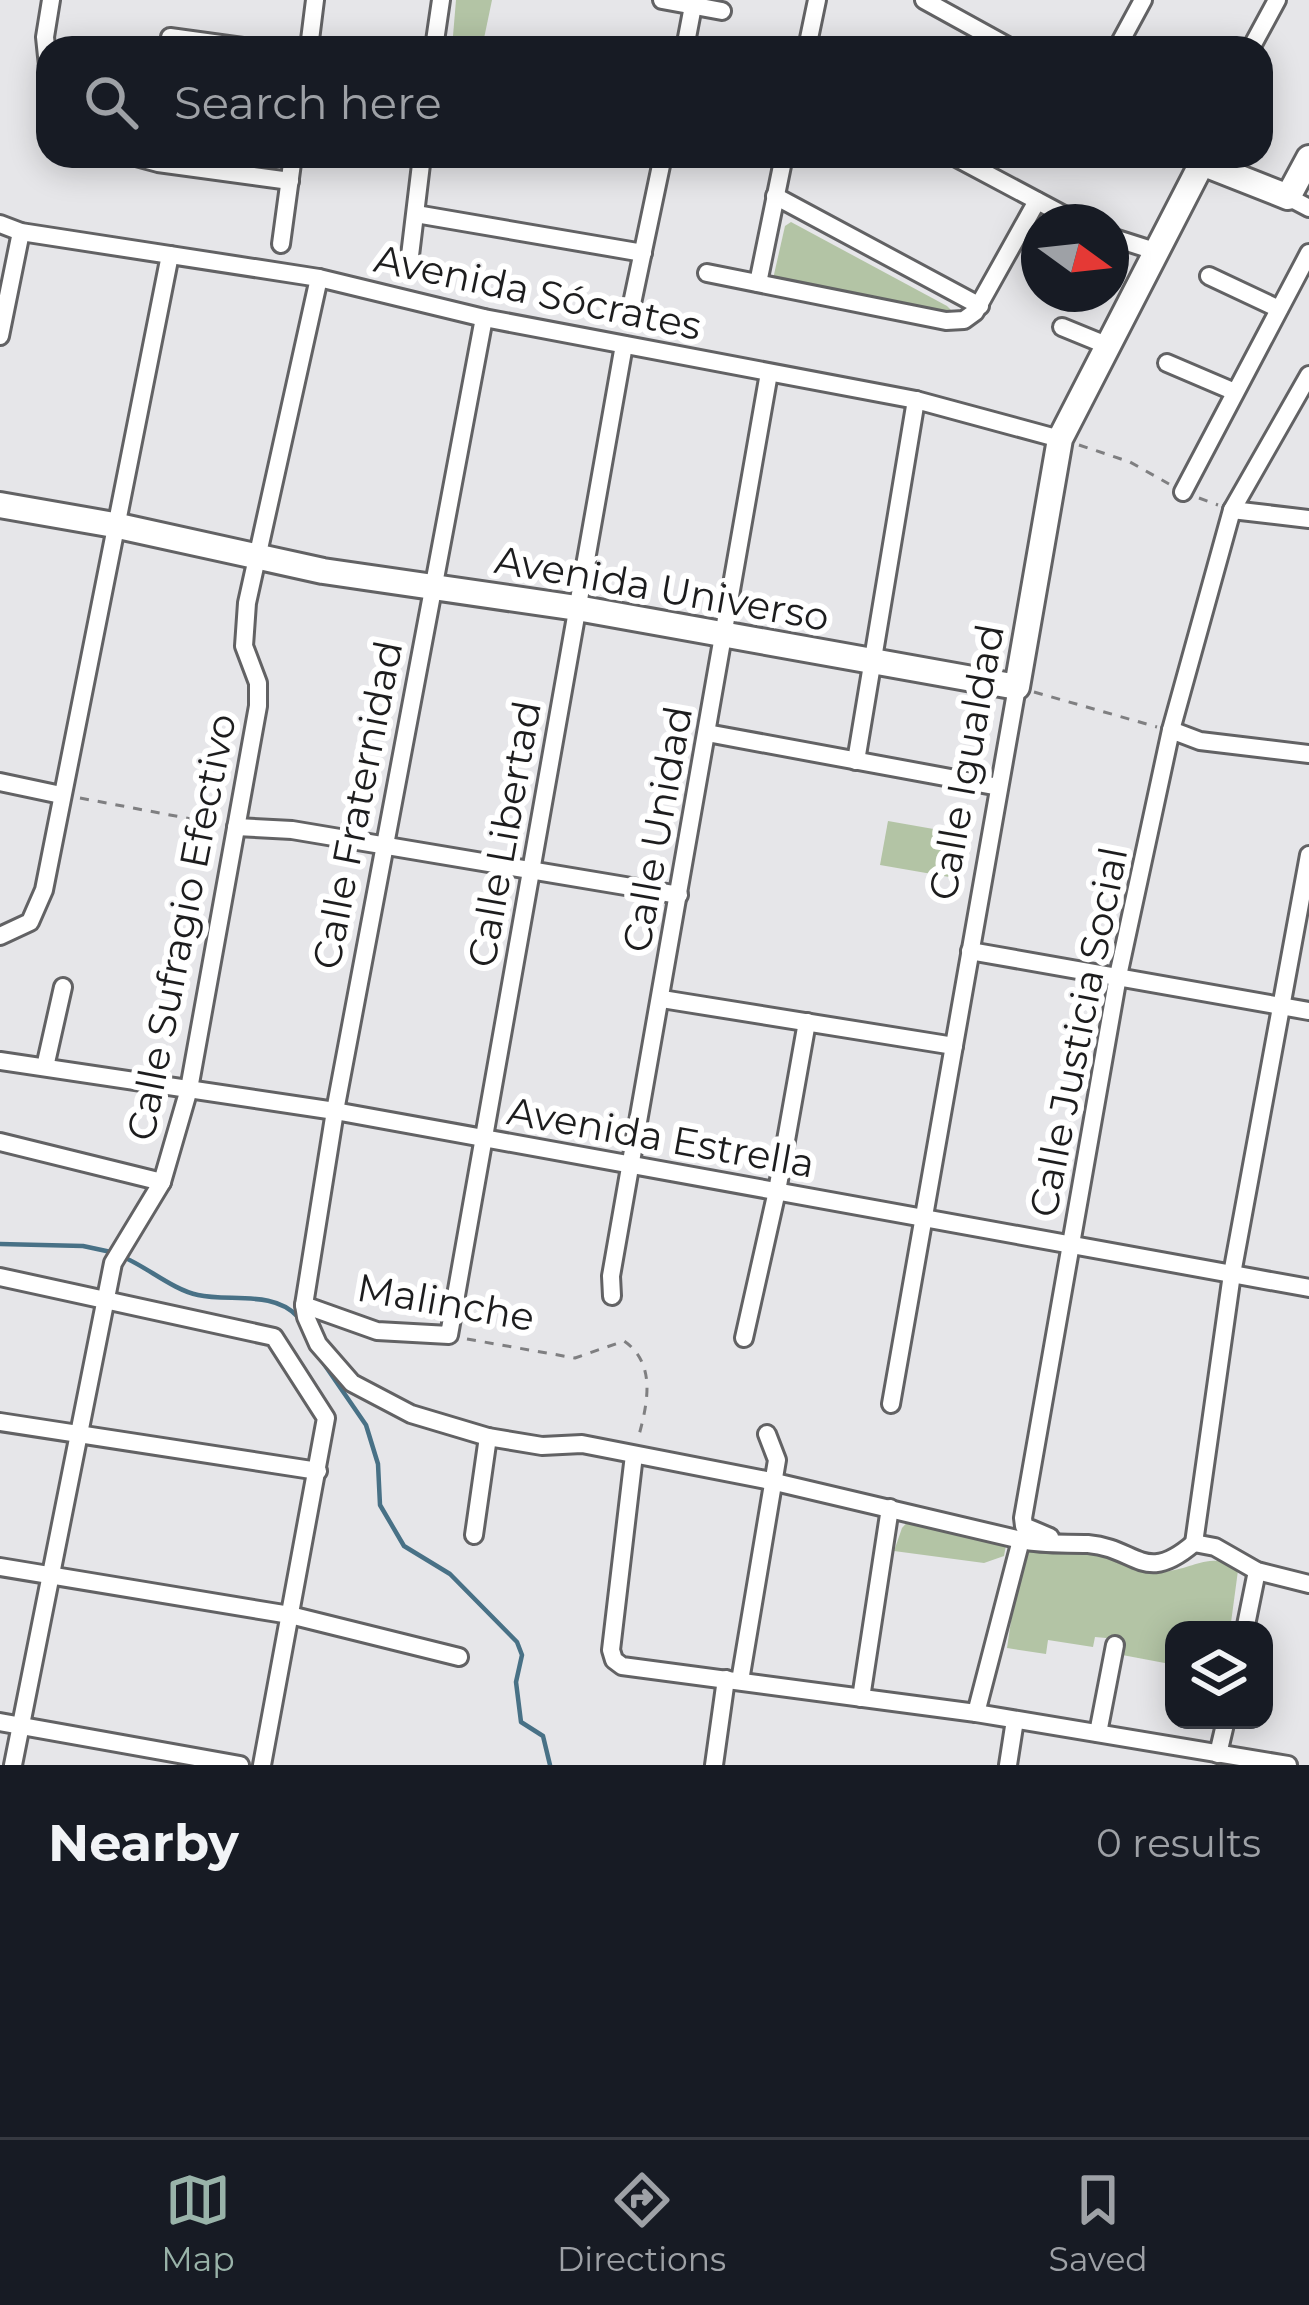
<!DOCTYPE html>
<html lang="en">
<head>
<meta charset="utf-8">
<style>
	body { margin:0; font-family:Montserrat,sans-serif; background:#20242c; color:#f1f3f6 }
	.controls { position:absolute; right:36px; bottom:36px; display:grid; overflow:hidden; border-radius:24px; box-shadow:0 6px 30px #0003 }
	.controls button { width:108px; height:108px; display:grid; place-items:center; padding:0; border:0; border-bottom:3px solid #363941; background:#171b24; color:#f1f3f6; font:60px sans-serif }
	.compass { position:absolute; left:1021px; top:204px; width:108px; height:108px; border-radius:50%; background:#171b24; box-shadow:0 6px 30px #0003; rotate:105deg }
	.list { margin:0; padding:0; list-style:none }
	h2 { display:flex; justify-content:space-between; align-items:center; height:156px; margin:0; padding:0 48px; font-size:51px }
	h2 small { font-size:39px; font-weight:400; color:#9ea1a6 }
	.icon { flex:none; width:66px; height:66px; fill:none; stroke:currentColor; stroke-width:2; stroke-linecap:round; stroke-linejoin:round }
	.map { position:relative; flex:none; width:1309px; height:1765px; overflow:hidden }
	.search { position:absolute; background:#171b24; box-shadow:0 6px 30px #0003; left:36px; right:36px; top:36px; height:132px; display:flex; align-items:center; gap:30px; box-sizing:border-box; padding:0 42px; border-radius:36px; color:#9ea1a6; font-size:45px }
	.sheet { height:372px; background:#171b24 }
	nav { display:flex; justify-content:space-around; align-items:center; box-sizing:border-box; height:168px; border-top:3px solid #363941; background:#171b24; font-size:33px; color:#9ea1a6 }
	nav a { display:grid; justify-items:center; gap:6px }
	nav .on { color:#99b3a9 }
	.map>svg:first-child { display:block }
	.green { fill:#b3c4a5 }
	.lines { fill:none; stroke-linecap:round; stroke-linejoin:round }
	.stream { stroke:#487186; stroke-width:4.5 }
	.street-casing { stroke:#626264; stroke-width:22 }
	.secondary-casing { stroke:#626264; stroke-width:30 }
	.path { stroke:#7f7f81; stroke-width:3; stroke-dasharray:9 9; stroke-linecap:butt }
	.street { stroke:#fff; stroke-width:16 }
	.secondary { stroke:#fff; stroke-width:24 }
	.labels { text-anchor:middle; stroke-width:12; stroke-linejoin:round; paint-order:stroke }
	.street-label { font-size:39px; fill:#1d1d1e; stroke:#fff }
</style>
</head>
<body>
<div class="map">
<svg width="1309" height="1765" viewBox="0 0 1309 1765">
	<rect width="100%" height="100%" fill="#e6e6e9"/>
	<g class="green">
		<path d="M456,0H492L482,48H452Z"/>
		<path d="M791,222L947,306L952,311L946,314L773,279L785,226Z"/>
		<path d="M888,821L962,834L955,878L880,865Z"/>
		<path d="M911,1518L1007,1540L1004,1556L984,1563L894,1551L902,1528Z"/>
		<path d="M1022,1546C1046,1552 1067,1547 1089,1552C1116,1557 1133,1575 1163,1572C1197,1568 1198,1556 1239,1563L1230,1630H1174L1170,1664L1117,1654V1639L1095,1637L1093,1647L1048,1640L1046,1654L1007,1648Z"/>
	</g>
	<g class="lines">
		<g class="stream">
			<path d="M0,1244L83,1246L111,1252"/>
			<path d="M121,1256C146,1266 173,1290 198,1295C229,1302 274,1290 298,1317"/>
			<path d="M324,1364L366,1425L378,1464L380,1505L404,1546L450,1574L517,1642L522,1655L516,1682L521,1722L543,1736L550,1765"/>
		</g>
		<defs>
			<g id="street">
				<path d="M662,0L722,11"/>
				<path d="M924,0L1011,48"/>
				<path d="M170,37L250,48"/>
				<path d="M309,48L315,0"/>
				<path d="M434,48L441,0"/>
				<path d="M685,48L693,6"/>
				<path d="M807,48L817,0"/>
				<path d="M1117,48L1143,0"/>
				<path d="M1251,48L1277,0"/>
				<path d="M48,66L45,37L51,0"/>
				<path d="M132,156L158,163L290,181"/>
				<path d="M953,156L1077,222"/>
				<path d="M1190,159L1192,156"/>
				<path d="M775,196L980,306"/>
				<path d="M1288,197L1309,208"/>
				<path d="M416,214L643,253"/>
				<path d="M0,224L21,232L319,278L484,318L916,400L1060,439"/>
				<path d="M1111,237L1155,251"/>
				<path d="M281,244L293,156"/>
				<path d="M409,264L422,156"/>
				<path d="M707,273L946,321L964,320L975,312L1037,201"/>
				<path d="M1209,276L1279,309"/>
				<path d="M758,283L784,156"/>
				<path d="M630,313L663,156"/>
				<path d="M484,318L335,1111L304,1305L306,1317L318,1344L352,1383L411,1414L488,1437L542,1446L582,1444L771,1481L1021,1540C1044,1545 1065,1543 1088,1544C1137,1548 1144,1586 1194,1543"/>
				<path d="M1062,327L1106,345"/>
				<path d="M0,336L21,232"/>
				<path d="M1167,363L1235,392"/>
				<path d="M1183,492L1309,253"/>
				<path d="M1232,510L1309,519"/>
				<path d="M1171,730L1200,741L1309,754"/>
				<path d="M707,733L999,787"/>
				<path d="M856,761L916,400"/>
				<path d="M0,782L61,795"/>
				<path d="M236,827L292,830L679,895"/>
				<path d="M0,936L30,922L44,890L170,255"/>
				<path d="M970,951L1309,1011"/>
				<path d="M662,999L954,1046"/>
				<path d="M0,1061L335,1111L1309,1288"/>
				<path d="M45,1067L63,987"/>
				<path d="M0,1142L162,1182"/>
				<path d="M0,1277L274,1337L326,1418L262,1765"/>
				<path d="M612,1296L611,1276L769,373"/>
				<path d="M304,1305L377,1331L449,1335L624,345"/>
				<path d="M744,1338L777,1191L807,1022"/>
				<path d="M891,1404L1017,687"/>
				<path d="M0,1422L318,1471"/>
				<path d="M634,1455L611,1650L614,1660L622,1666L976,1713L1288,1765"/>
				<path d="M474,1535L488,1437"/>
				<path d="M1050,1537L1024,1526L1023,1518L1118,976L1171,730L1232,510L1309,375"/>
				<path d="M1194,1543L1232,1274L1309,855"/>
				<path d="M1194,1543L1215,1547L1257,1571L1309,1584"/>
				<path d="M0,1567L290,1615L459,1657"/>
				<path d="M1245,1630L1257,1571"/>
				<path d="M740,1681L777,1460L767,1434"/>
				<path d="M861,1698L890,1508"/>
				<path d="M976,1713L1021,1540"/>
				<path d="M0,1722L240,1765"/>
				<path d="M1098,1733L1115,1645"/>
				<path d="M1218,1754L1226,1720"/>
				<path d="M13,1765L113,1263L162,1182L189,1089L258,706V683L244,646L247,603L319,278"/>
				<path d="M714,1765L726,1679"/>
				<path d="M1008,1765L1015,1720"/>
			</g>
			<path id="secondary" d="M0,505L114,525L323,571L577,608L1017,687L1060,439L1202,163L1288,197L1309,158"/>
		</defs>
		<use href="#street" class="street-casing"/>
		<use href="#secondary" class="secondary-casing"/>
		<g class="path">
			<path d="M1079,445L1130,462L1169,484"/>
			<path d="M1199,498L1218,505"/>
			<path d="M1034,692L1157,727"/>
			<path d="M80,798L218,824"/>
			<path d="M467,1339L575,1358L624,1341C656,1363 648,1402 639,1435"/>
		</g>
		<use href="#street" class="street"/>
		<use href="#secondary" class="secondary"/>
	</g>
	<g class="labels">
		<g class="street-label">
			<text transform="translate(538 292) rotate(12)" y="14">Avenida Sócrates</text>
			<text transform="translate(662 588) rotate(10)" y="14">Avenida Universo</text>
			<text transform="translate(966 762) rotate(-80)" y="14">Calle Igualdad</text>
			<text transform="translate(357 805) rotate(-79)" y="14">Calle Fraternidad</text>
			<text transform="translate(657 829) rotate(-80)" y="14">Calle Unidad</text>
			<text transform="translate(504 834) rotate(-80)" y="14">Calle Libertad</text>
			<text transform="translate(181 927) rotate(-79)" y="14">Calle Sufragio Efectivo</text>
			<text transform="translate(1078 1032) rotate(-79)" y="14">Calle Justicia Social</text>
			<text transform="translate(661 1137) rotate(10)" y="14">Avenida Estrella</text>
			<text transform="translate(446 1302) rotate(10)" y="14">Malinche</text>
		</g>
	</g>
</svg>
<div class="controls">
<button><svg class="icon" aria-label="layers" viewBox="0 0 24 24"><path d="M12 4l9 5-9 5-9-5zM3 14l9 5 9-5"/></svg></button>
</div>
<svg class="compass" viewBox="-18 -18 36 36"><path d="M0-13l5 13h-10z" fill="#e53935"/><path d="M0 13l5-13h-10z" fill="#9ea1a6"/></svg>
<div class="search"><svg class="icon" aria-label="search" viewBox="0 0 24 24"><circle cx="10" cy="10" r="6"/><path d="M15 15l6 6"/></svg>Search here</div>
</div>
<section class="sheet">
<h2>Nearby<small>0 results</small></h2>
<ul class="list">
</ul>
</section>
<nav>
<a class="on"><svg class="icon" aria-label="map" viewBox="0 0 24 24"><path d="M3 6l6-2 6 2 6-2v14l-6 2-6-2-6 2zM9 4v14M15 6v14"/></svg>Map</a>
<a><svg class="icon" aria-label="directions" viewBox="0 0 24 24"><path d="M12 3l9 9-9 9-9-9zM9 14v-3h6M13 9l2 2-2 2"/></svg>Directions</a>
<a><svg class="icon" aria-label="saved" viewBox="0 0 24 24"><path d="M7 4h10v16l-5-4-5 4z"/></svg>Saved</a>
</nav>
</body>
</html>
